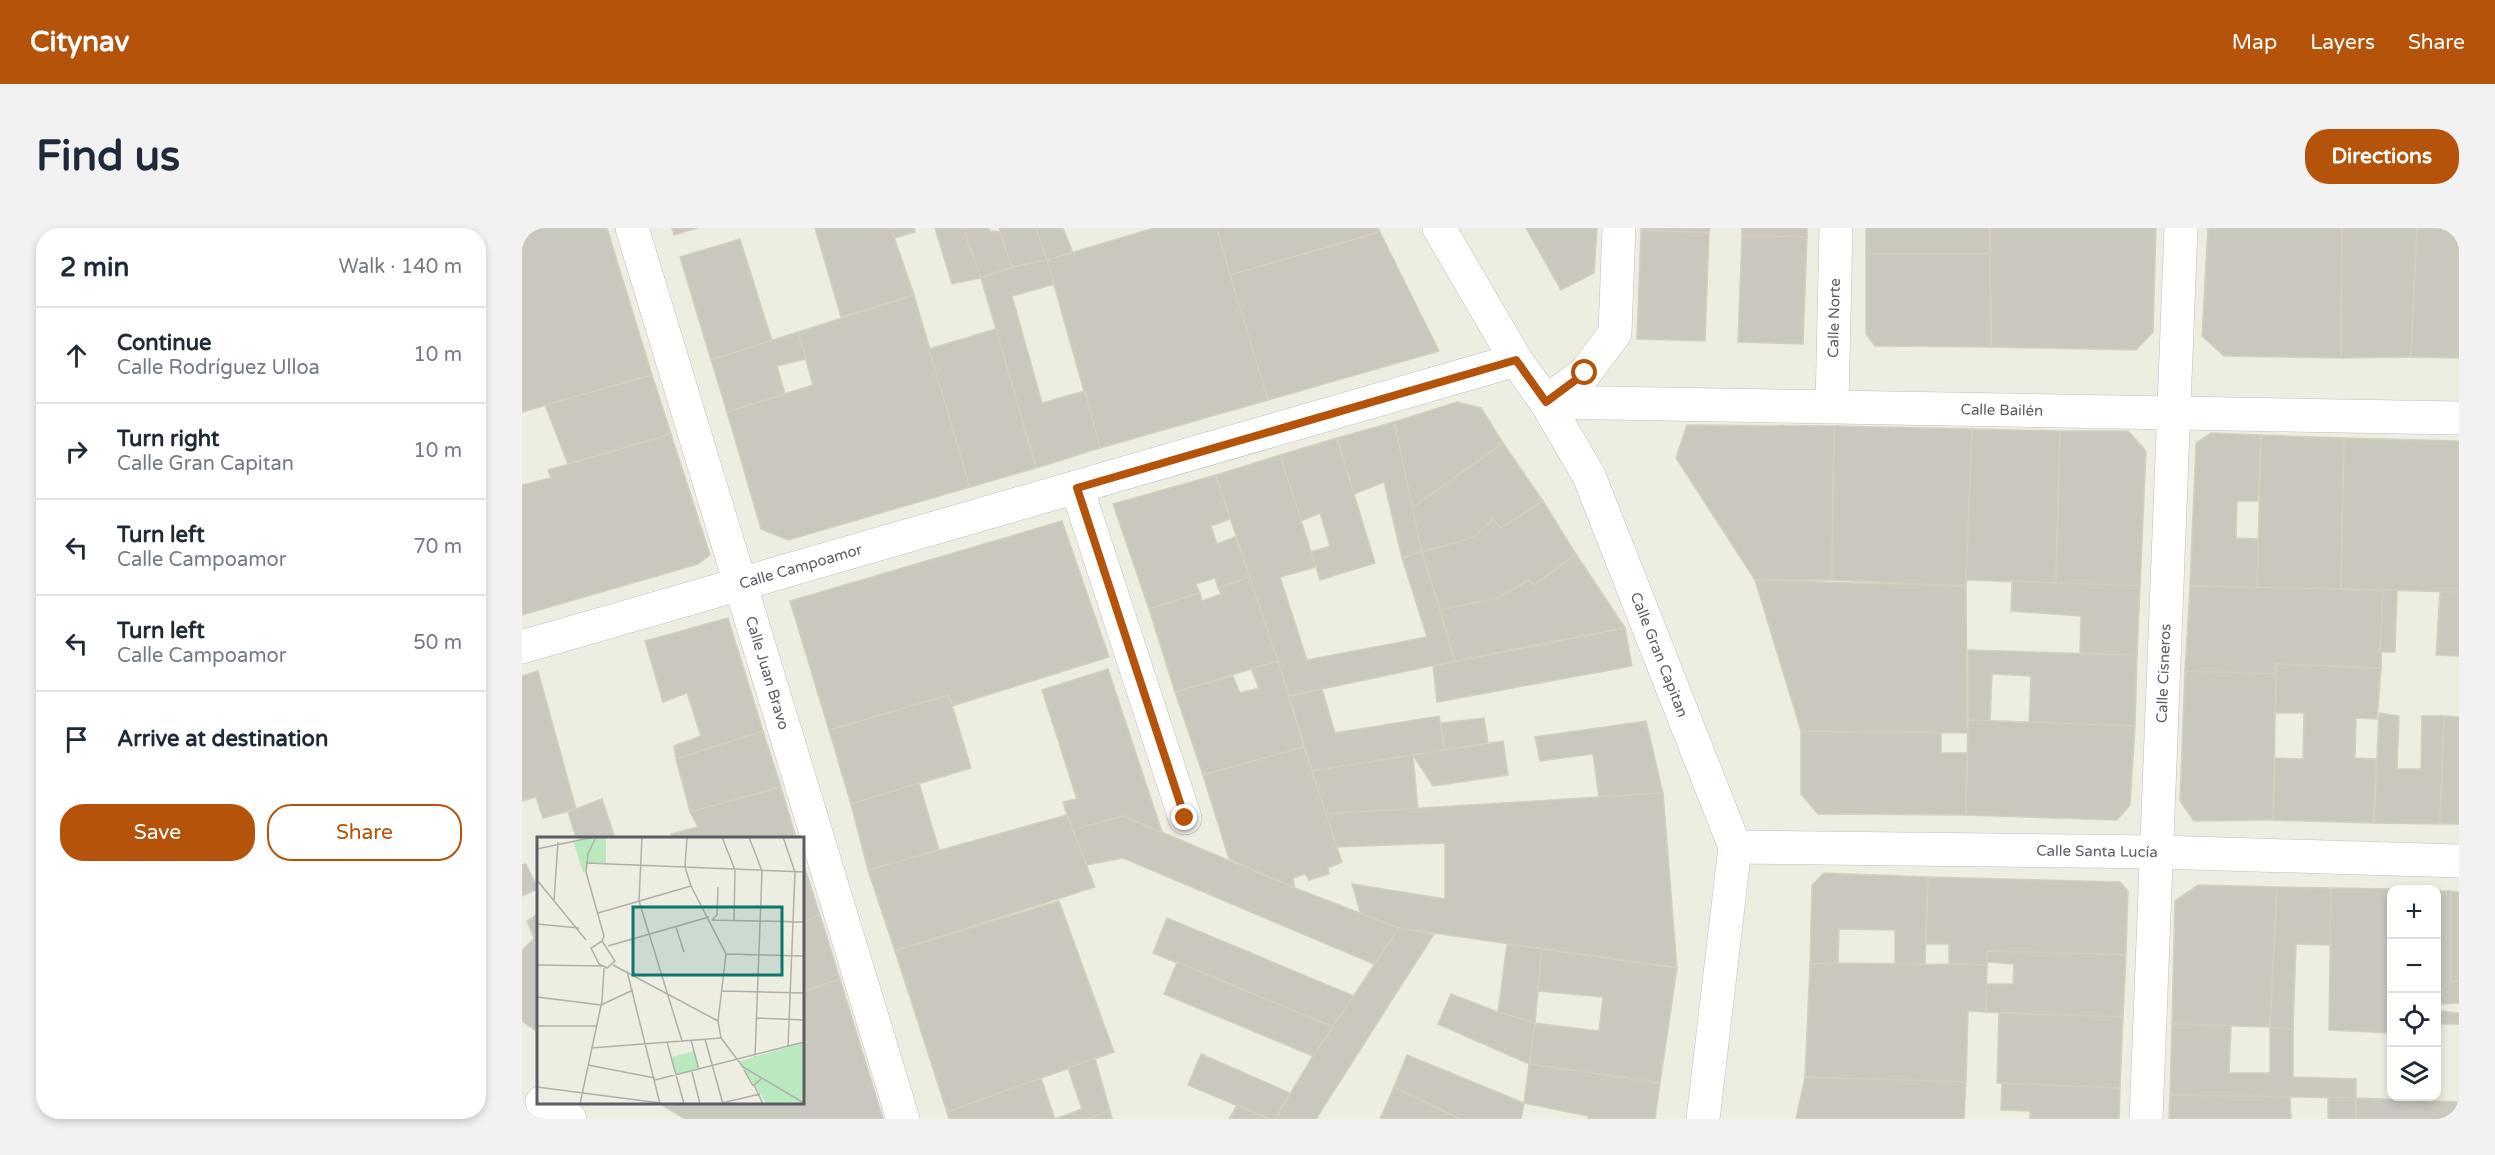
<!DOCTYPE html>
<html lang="en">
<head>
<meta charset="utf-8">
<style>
	body { margin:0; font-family:"Varela Round",sans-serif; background:#f2f2f3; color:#1f2937 }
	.controls { position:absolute; right:18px; bottom:18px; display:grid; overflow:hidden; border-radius:12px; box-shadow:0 3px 9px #0003 }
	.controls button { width:54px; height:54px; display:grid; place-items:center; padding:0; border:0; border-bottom:2px solid #e0e1e3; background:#fff; color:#1f2937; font:30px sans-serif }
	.stop { position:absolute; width:18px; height:18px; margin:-14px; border:4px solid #b45309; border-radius:50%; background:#fff }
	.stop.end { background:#b45309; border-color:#fff; box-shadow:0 2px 6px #0008 }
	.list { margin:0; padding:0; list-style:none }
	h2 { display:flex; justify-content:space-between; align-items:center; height:78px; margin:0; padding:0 24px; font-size:26px }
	h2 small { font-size:20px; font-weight:400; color:#747a83 }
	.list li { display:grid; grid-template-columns:39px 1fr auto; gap:18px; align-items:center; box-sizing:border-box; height:96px; padding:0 24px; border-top:2px solid #e0e1e3 }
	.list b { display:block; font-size:22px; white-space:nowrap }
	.list p { margin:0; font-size:20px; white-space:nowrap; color:#747a83 }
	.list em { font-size:20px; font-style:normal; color:#747a83 }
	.actions { display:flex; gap:12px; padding:18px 24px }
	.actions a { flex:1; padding:14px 0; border:2px solid #b45309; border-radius:24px; text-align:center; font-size:21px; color:#b45309 }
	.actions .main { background:#b45309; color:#fff }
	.icon { flex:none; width:33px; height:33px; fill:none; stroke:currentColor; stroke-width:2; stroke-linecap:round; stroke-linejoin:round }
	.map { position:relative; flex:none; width:1937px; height:891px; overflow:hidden; border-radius:24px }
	header { display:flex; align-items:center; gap:36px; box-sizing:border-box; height:84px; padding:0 30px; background:#b45309; color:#fff }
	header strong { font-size:28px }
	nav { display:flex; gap:33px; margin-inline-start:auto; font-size:21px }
	.intro { display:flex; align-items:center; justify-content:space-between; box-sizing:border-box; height:144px; padding:0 36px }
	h1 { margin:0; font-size:42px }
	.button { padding:15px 27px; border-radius:24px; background:#b45309; color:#fff; font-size:21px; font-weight:700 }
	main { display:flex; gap:36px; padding:0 36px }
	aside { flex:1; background:#fff; border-radius:24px; box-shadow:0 3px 9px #0003 }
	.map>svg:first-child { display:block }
	.building { fill:#c9c7be; stroke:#d4cfbf; stroke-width:1.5 }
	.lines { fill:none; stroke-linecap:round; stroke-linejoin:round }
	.minor-casing { stroke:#bcbec4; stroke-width:34 }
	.secondary-casing { stroke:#bcbfc7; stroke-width:34 }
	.minor { stroke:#fff; stroke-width:33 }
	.secondary { stroke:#fff; stroke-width:33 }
	.route { stroke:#b45309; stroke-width:8 }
	.labels { text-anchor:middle; stroke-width:4.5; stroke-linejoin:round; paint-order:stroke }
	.street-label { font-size:15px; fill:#5a5d64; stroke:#fff }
	.inset-road { fill:none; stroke:#afafab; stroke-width:1.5 }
	.view { fill:#0f766e; fill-opacity:0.15; stroke:#0f766e; stroke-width:3 }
	.inset-edge { fill:none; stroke:#5a5d64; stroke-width:3 }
</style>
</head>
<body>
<header>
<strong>Citynav</strong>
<nav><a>Map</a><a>Layers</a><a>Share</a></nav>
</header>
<div class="intro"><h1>Find us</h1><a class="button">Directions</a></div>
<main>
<aside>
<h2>2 min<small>Walk · 140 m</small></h2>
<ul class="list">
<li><svg class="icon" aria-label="ahead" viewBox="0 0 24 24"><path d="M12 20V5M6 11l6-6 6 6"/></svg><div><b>Continue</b><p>Calle Rodríguez Ulloa</p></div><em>10 m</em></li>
<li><svg class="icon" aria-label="right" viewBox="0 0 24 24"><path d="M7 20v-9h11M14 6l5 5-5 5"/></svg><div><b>Turn right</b><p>Calle Gran Capitan</p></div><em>10 m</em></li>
<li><svg class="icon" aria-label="left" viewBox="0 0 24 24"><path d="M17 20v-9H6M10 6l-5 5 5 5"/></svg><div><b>Turn left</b><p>Calle Campoamor</p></div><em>70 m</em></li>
<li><svg class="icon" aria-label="left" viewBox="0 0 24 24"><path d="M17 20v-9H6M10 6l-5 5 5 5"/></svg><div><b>Turn left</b><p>Calle Campoamor</p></div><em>50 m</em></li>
<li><svg class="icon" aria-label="arrive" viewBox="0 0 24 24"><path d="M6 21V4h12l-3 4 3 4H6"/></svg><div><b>Arrive at destination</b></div></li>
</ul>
<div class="actions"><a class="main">Save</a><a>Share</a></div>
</aside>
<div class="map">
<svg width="1937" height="891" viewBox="0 0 1937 891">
	<rect width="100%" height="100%" fill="#eeede1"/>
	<g class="building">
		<path d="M0,0H85L130,147L0,184Z"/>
		<path d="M150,0H175L152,7Z"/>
		<path d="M293,0H369L392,67L319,89Z"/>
		<path d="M369,0H392L393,4L372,10Z"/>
		<path d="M413,0H441L459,50L430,56Z"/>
		<path d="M441,0H467L468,3L478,4L490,39L459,50Z"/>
		<path d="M477,0H514L525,32L490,39Z"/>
		<path d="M514,0H541L551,25L525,32Z"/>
		<path d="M632,0H695L746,172L578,220L525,32Z"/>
		<path d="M695,0H856L858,4L708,47Z"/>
		<path d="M1004,0H1075L1072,45L1039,62Z"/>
		<path d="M1119,0H1188L1187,5L1119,2Z"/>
		<path d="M1220,0H1285V9L1220,8Z"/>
		<rect x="1344" y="0" width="124" height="26"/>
		<path d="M1468,0H1634L1631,104L1614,122L1469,119Z"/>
		<path d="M1686,0H1820L1819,130L1702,128L1680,108Z"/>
		<path d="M1820,0H1895L1889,129L1819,130Z"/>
		<path d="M1895,0H1937V130L1889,129Z"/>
		<path d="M1119,2L1187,5L1183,113L1115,111Z"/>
		<path d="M858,4L917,123L746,172L708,47Z"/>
		<path d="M1220,8L1285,9L1281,116L1216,114Z"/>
		<path d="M218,11L250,113L189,132L158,29Z"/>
		<path d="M1344,26H1468L1469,119L1353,118L1344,106Z"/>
		<path d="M525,32L533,56L490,68L520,175L563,163L578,220L514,240L459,50L490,39Z"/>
		<path d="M392,67L448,259L266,312L239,301L205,184L291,157L276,104Z"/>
		<path d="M474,101L514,240L448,259L407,121Z"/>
		<path d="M276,104L284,131L255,138L263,166L205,184L189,132Z"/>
		<path d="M130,147L149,206L46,236L23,177Z"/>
		<path d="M935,174L959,180L981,215L890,280L872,194Z"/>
		<path d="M872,194L900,324L880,330L862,254L832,266L815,210Z"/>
		<path d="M1165,197L1312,198L1310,352H1233L1154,230Z"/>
		<path d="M1312,198L1450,201L1444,358L1310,352Z"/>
		<path d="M1450,201L1538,203L1534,355L1444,352Z"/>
		<path d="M1538,203H1606L1624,223L1618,358L1534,355Z"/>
		<path d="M1689,205L1739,207L1736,273H1715L1714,310L1737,311L1735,360L1668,358L1674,215Z"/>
		<path d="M149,206L188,327L176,336L0,387V257L29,250L26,242Z"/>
		<path d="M1739,207L1822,210L1819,361L1735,360Z"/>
		<path d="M815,210L853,335L798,352L789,324L808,318L798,285L779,293L758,227Z"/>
		<path d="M1822,210L1937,213V364L1819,361Z"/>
		<path d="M981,215L1021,273L979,300L971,291L953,309L900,324L890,280Z"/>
		<path d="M758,227L794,339L758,349L785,432L905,409L880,330L900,324L933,433L767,468L694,247Z"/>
		<path d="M694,247L708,291L689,298L695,316L713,309L728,349L696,360L693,350L674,356L678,365L627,381L591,276Z"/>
		<path d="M1021,273L1054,326L1012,357L1007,352L976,370L918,382L900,324L953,309L971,291L979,300Z"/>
		<path d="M540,293L587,429L430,478L427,467L307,502L268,373Z"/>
		<path d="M1054,326L1103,400L933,433L918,382L976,370L1007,352L1012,357Z"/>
		<path d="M728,349L756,433L653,464L627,381L678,365L680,373L699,366L696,360Z"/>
		<path d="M1233,352L1444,358L1445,505L1279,503Z"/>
		<path d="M1490,353L1618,358L1615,427L1558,425L1559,388L1489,383Z"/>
		<path d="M1668,358L1861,362L1859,440L1754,436V446L1663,443Z"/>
		<path d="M1861,362H1875L1873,424H1858Z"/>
		<path d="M1918,364H1937V428L1914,427Z"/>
		<path d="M206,390L241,503L154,531L152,518L179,508L165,465L141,474L123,413Z"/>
		<path d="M1103,400L1110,438L915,474L911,438Z"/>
		<path d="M1446,422L1615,427L1613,498L1507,495L1509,448L1470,446L1468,493L1446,492Z"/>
		<path d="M756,433L782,519L681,547L653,464L711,448L718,465L737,460L729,441Z"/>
		<path d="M1754,436L1859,440L1855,491L1834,490L1833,530L1854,531L1852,595L1751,592L1753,530L1781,531L1782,485H1753Z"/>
		<path d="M586,441L641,607L601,588L551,602L545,587L541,574L555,571L520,462Z"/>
		<path d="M16,443L54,581L21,590L14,569L0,573V448Z"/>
		<path d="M1663,443L1754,446L1751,592L1672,593L1658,573Z"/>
		<path d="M800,461L813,505L917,488L923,522L790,543L767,468Z"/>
		<path d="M427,467L449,540L329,576L307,502Z"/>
		<path d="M1857,485L1877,488L1875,541H1899L1900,488H1922L1918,596L1852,595Z"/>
		<path d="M1922,488L1937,489V596H1918Z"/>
		<path d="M962,490L966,515L923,522L919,495Z"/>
		<path d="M1446,492L1613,498L1608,577L1595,592L1444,587Z"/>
		<path d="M1124,493L1141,565L1077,569L1071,526L1018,533L1013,509Z"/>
		<path d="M241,503L259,559L168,584L154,531Z"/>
		<path d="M1279,503L1419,505V525H1445L1444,587L1296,586L1279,566Z"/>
		<path d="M981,513L986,547L911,558L891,527Z"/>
		<path d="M782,519L820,634L806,640L807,646L787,652L783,646L771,650L773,660L707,631L681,547Z"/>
		<path d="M891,527L896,581L804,586L790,543Z"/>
		<path d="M397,555L417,622L346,642L329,576Z"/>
		<path d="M259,559L274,610H151L149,606L176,599L168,584Z"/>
		<path d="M1141,565L1155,740L877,700L839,687L830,656L923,671V615L815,619L804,586Z"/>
		<path d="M80,571L93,610H54L46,584Z"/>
		<path d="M545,587L573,659L373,723L346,642Z"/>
		<path d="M601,588L773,660L877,700L852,736L601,630L565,637L551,602Z"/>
		<path d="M280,631L298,687L280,695Z"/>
		<path d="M4,636L16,661L0,668V637Z"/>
		<path d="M1302,645L1406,649L1403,736H1373V702L1317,701L1316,735L1288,736L1290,657Z"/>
		<path d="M1406,649L1598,654L1606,663L1604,727L1465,723V737L1427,736V716H1404Z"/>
		<path d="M1676,657L1755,659L1748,799L1650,796L1653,673Z"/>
		<path d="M1755,659L1809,660V717L1774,716L1771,801L1748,799Z"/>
		<path d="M1809,660L1874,661L1870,662V805L1807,802Z"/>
		<path d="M1914,663H1929V753H1937V775L1916,776Z"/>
		<path d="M1929,663L1937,664V753H1929Z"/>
		<path d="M537,673L592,824L425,884L373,723Z"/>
		<path d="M16,686V804L0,793V723L12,710L5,693Z"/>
		<path d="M298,687L318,751L280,764V695Z"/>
		<path d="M645,690L832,768L811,799L631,725Z"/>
		<path d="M877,700L912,706L794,891H753L791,828Z"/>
		<path d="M985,716L1020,721L1013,795L976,784Z"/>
		<path d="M1020,721L1155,740L1138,855L1007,836L1013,795L1077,803L1081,769L1016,763Z"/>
		<path d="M1465,723L1604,727L1601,789L1464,784V756H1491L1492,736L1465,734Z"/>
		<path d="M655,734L811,799L791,828L642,766Z"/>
		<path d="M1316,735L1465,737L1464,784L1446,783L1444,854L1283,849L1288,736Z"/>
		<path d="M318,751L361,891H163L135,874H280V764Z"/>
		<path d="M929,766L976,784L1013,795L1007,836L916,796Z"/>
		<path d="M1918,783L1937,785V796H1917Z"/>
		<path d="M1477,785L1601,789L1598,860L1475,855Z"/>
		<path d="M1650,796L1709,798L1707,845H1748V799L1771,801V849L1834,851V870L1648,867Z"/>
		<path d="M679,826L768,865L753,891H747L666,857Z"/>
		<path d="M885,827L1002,875L999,891H938L872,859Z"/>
		<path d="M573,830L588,883L564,891H427L425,884L519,850L533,891L560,881L546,840Z"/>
		<path d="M1007,836L1138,855L1133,891H1066V888L1002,875Z"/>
		<path d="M1283,849L1444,854L1442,891H1274Z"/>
		<path d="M1480,855L1598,860L1597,891H1508V883L1479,882Z"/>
		<path d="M872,859L938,891H858Z"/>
		<path d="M1648,867L1768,869L1769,891H1647Z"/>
		<rect x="1806" y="870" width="28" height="21"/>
		<path d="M1834,870L1937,874V891H1834Z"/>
		<path d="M715,877L747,891H707Z"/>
		<path d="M588,883L590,891H564Z"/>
	</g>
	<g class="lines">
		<defs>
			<g id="minor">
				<path id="s1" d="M110,0L381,891"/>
				<path id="s2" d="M1024,174L1937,190"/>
				<path d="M1024,174L1063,145L1093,105L1097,0"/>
				<path id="s3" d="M1310,178L1314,0"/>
				<path d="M555,260L663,590"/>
				<path id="s4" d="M0,419L994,132"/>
				<path id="s5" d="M1213,619L1636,624L1937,633"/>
				<path id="s6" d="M1624,891L1659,0"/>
			</g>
			<g id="secondary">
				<path id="s7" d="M917,0L994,132L1024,174L1067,248L1213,619L1181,891"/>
				<path d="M20,874L48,891"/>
			</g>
		</defs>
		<use href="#minor" class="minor-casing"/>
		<use href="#secondary" class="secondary-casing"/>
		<use href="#minor" class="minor"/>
		<use href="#secondary" class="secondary"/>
	</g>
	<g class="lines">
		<path class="route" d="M663,590L555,260L994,132L1024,174L1063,145"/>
	</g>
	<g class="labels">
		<g class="street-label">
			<text dy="5" stroke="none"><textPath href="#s3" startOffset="88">Calle Norte</textPath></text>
			<text dy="5" stroke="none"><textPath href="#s2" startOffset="456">Calle Bailén</textPath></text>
			<text dy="5" stroke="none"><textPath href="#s4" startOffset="290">Calle Campoamor</textPath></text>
			<text dy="5" stroke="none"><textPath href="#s7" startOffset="482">Calle Gran Capitan</textPath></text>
			<text dy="5" stroke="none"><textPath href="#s1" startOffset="465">Calle Juan Bravo</textPath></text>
			<text dy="5" stroke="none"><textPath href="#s6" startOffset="446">Calle Cisneros</textPath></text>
			<text dy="5" stroke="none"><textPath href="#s5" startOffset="362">Calle Santa Lucía</textPath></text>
		</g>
	</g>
	<g transform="translate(15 609)">
		<rect width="267" height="267" fill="#eeede1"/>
		<path d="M49,0H69V26H50L49,34L46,35L36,4ZM267,205V267H230L201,225ZM157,214L162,233L140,238L135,220Z" fill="#bbe9bf"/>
		<path class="inset-road" d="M59,0L51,17L49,35L67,99L65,104M105,0L102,64L145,204M185,0L198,33L197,83M212,0L225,34L218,220M246,0L258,35L251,210M0,12L57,0M49,26L267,35M0,43L49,103M17,63L21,5M61,76L154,49M175,83L267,85M175,83L180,78L181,50M0,87L42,91M139,90L147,115M65,104L78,124L70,131L62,127L54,111ZM71,109L172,80M189,117L267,119M0,128L65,129M76,128L181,184L189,117L154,49L148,30L150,0M90,134L123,267M185,154L267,156M0,160L64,168L96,153M219,181L267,183M181,184L184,201L206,230L267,266M0,189H59M168,202L186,267M154,203L162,233M130,205L147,267M54,211L184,201M51,228L118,241M207,233L216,249M155,235L163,267M224,242L217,248L226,267M118,243L267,205M0,250L123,266M185,266L223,257M43,267L65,164L67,131"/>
		<path class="view" d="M96,70H245V138H96Z"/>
		<rect width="267" height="267" class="inset-edge"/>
	</g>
</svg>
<div class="controls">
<button>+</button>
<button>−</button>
<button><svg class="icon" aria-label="locate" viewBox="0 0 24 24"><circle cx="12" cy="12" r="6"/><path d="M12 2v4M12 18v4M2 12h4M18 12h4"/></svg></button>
<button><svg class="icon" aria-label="layers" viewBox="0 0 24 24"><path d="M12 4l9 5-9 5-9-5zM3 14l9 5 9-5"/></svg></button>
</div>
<div class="stop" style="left:1063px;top:145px"></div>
<div class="stop end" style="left:663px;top:590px"></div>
</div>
</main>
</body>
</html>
